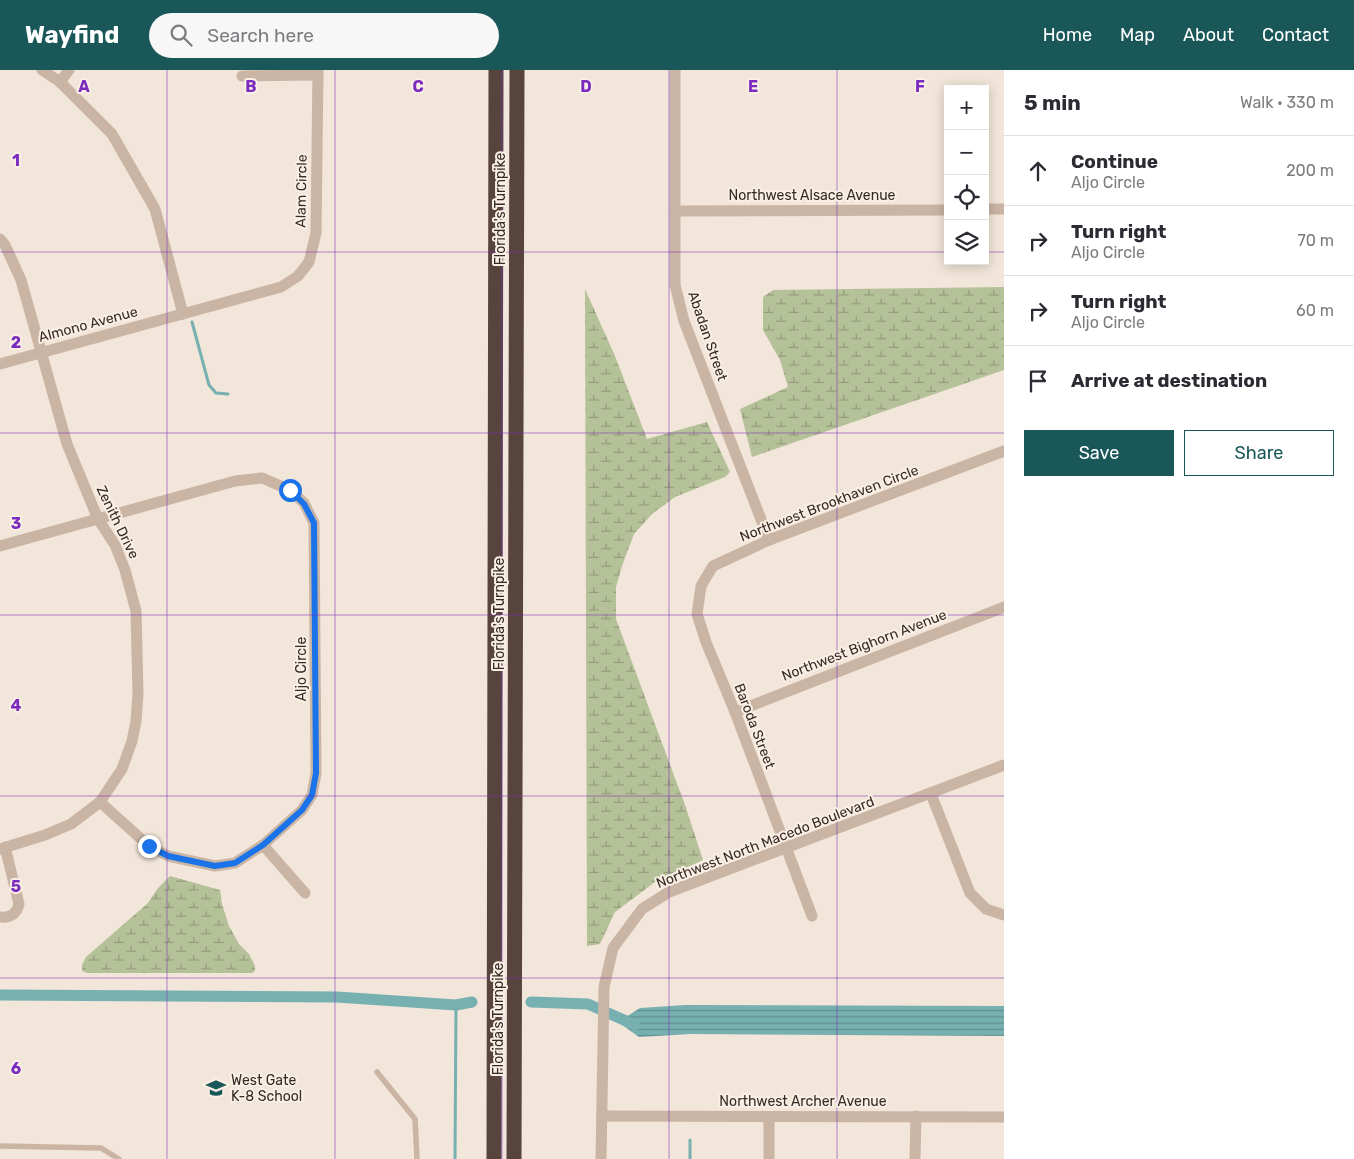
<!DOCTYPE html>
<html lang="en">
<head>
<meta charset="utf-8">
<style>
	body { margin:0; font-family:Rubik,sans-serif; background:#f7f7f7; color:#2b2b33 }
	.controls { position:absolute; right:15px; top:15px; display:grid; overflow:hidden; border-radius:0px; box-shadow:0 2px 12px #0003 }
	.controls button { width:45px; height:45px; display:grid; place-items:center; padding:0; border:0; border-bottom:1px solid #e1e1e2; background:#fff; color:#2b2b33; font:25px sans-serif }
	.stop { position:absolute; width:15px; height:15px; margin:-11px; border:4px solid #1a73e8; border-radius:50%; background:#fff }
	.stop.end { background:#1a73e8; border-color:#fff; box-shadow:0 1px 5px #0008 }
	.list { margin:0; padding:0; list-style:none }
	h2 { display:flex; justify-content:space-between; align-items:center; height:65px; margin:0; padding:0 20px; font-size:21px }
	h2 small { font-size:16px; font-weight:400; color:#7c7c81 }
	.list li { display:grid; grid-template-columns:32px 1fr auto; gap:15px; align-items:center; box-sizing:border-box; height:70px; padding:0 20px; border-top:1px solid #e1e1e2 }
	.list b { display:block; font-size:19px; white-space:nowrap }
	.list p { margin:0; font-size:16px; white-space:nowrap; color:#7c7c81 }
	.list em { font-size:16px; font-style:normal; color:#7c7c81 }
	.actions { display:flex; gap:10px; padding:15px 20px }
	.actions a { flex:1; padding:11px 0; border:1px solid #1a5758; border-radius:0px; text-align:center; font-size:18px; color:#1a5758 }
	.actions .main { background:#1a5758; color:#fff }
	.icon { flex:none; width:28px; height:28px; fill:none; stroke:currentColor; stroke-width:2; stroke-linecap:round; stroke-linejoin:round }
	.map { position:relative; flex:none; width:1004px; height:1089px; overflow:hidden }
	header { display:flex; align-items:center; gap:30px; box-sizing:border-box; height:70px; padding:0 25px; background:#1a5758; color:#fff }
	header strong { font-size:24px }
	nav { display:flex; gap:28px; margin-inline-start:auto; font-size:18px }
	.search { width:350px; height:45px; background:#f7f7f7; display:flex; align-items:center; gap:12px; box-sizing:border-box; padding:0 18px; border-radius:28px; color:#7c7c81; font-size:19px }
	main { display:flex }
	aside { flex:1; background:#fff }
	.map>svg:first-child { display:block }
	.wetland { fill:url(#wetland-marsh) }
	.water { fill:url(#water-rules) }
	.lines { fill:none; stroke-linecap:round; stroke-linejoin:round }
	.stream { stroke:#77b0b0; stroke-width:3 }
	.canal { stroke:#77b0b0; stroke-width:11 }
	.lane { stroke:#cab4a4; stroke-width:5.5 }
	.street { stroke:#cab4a4; stroke-width:11 }
	.highway { stroke:#57443d; stroke-width:15 }
	.route { stroke:#1a73e8; stroke-width:6 }
	.grid { fill:none; stroke:#7b2cbf; stroke-width:1; stroke-opacity:0.55 }
	.labels { text-anchor:middle; stroke-width:4; stroke-linejoin:round; paint-order:stroke }
	.street-label { font-size:14px; fill:#362a26; stroke:#faefe5 }
	.poi-label { font-size:14px; fill:#362a26; stroke:#faefe5; text-anchor:start }
	.grid-label { font-size:16px; text-anchor:middle; font-weight:bold; fill:#7b2cbf; stroke:#faefe5; stroke-width:4; stroke-linejoin:round; paint-order:stroke }
</style>
</head>
<body>
<header>
<strong>Wayfind</strong>
<div class="search"><svg class="icon" aria-label="search" viewBox="0 0 24 24"><circle cx="10" cy="10" r="6"/><path d="M15 15l6 6"/></svg>Search here</div>
<nav><a>Home</a><a>Map</a><a>About</a><a>Contact</a></nav>
</header>
<main>
<div class="map">
<svg width="1004" height="1089" viewBox="0 0 1004 1089">
	<defs>
		<pattern id="wetland-marsh" width="20" height="14" patternUnits="userSpaceOnUse" patternTransform="scale(1.25)"><rect width="20" height="14" fill="#b5c198"/><path d="M1 5h8M5 5V1M11 12h8M15 12V8" fill="none" stroke="#949d7c"/></pattern>
		<pattern id="water-rules" width="6" height="5" patternUnits="userSpaceOnUse" patternTransform="scale(1.25)"><rect width="6" height="5" fill="#77b0b0"/><path d="M0 2.5h6" fill="none" stroke="#628f8f"/></pattern>
	</defs>
	<rect width="100%" height="100%" fill="#f2e5d9"/>
	<g class="wetland">
		<path d="M1004,217V300L752,387L740,339L788,317L780,290L763,260V227L773,220Z"/>
		<path d="M585,219L615,286L647,369L707,352L730,402L725,407L675,427L652,444L634,464L622,496L616,517V549L685,735L703,790L655,812L615,842L600,874L587,876Z"/>
		<path d="M170,806L220,820L222,834L229,856L239,874L249,884L255,896V900L253,903H87L82,901V895L86,887L148,833L158,818Z"/>
	</g>
	<path class="water" d="M686,935L1004,936V966L691,964L639,967L618,952L640,938Z"/>
	<g class="lines">
		<g class="stream">
			<path d="M192,252L209,315L216,323L228,324"/>
			<path d="M690,1070V1089"/>
			<path d="M455,1089L456,935"/>
		</g>
		<g class="canal">
			<path d="M0,925L337,927L456,935L472,932"/>
			<path d="M531,932L588,934L635,955"/>
		</g>
		<g class="lane">
			<path d="M377,1002L415,1049L417,1089"/>
			<path d="M0,1076L101,1078L119,1089"/>
		</g>
		<g class="street">
			<path d="M42,0L60,12L112,64L155,139L183,244"/>
			<path d="M675,0V215L684,251L769,470"/>
			<path d="M242,6L318,5"/>
			<path d="M60,12L69,0"/>
			<path d="M985,139H1004"/>
			<path d="M675,141L948,140"/>
			<path d="M0,169L5,175L21,210L67,374L98,449L115,475L125,500L136,541L138,624L136,651L132,671L122,699L100,732L71,754L45,765L0,779"/>
			<path d="M0,294L281,217L298,206L309,192L316,163L318,0"/>
			<path d="M0,476L235,411L262,408L290,420L304,433L314,453L316,703L312,725L302,740L263,775L235,793L215,796L168,786L149,776L100,732"/>
			<path d="M735,642L1004,537"/>
			<path d="M931,724L970,823L986,839L1004,845"/>
			<path d="M263,775L305,823"/>
			<path d="M812,846L735,642L706,572L697,544L701,516L713,496L769,470L1004,381"/>
			<path d="M0,847C10,848 17,844 19,834L5,777"/>
			<path d="M602,1046L1004,1047"/>
			<path d="M601,1089L604,917L613,878L642,839L669,822L1004,695"/>
			<path d="M769,1089V1047"/>
			<path d="M915,1089L916,1046"/>
		</g>
		<g class="highway">
			<path d="M494,1089L496,0"/>
			<path d="M514,1089L517,0"/>
		</g>
	</g>
	<g class="lines">
		<path class="route" d="M149,776L168,786L215,796L235,793L263,775L302,740L312,725L316,703L314,453L304,434L290,420"/>
	</g>
	<path class="grid" d="M167,0V1089M335,0V1089M502,0V1089M669,0V1089M837,0V1089M0,182H948M985,182H1004M0,363H1004M0,545H1004M0,726H1004M0,908H1004"/>
	<defs>
		<symbol id="school-bare" viewBox="-9 -9 18 18"><path d="M0-5L7-2L0 1L-7-2ZM-4 1L0 2.5L4 1V4Q0 6-4 4Z" fill="#1a5758" stroke="#faefe5" stroke-width="2.5" paint-order="stroke"/></symbol>
	</defs>
	<g fill-rule="evenodd">
		<use href="#school-bare" x="202" y="1004" width="28" height="28"/>
	</g>
	<g class="labels">
		<g class="street-label">
			<text transform="translate(301 121) rotate(-89)" y="5">Alam Circle</text>
			<text x="812" y="130">Northwest Alsace Avenue</text>
			<text transform="translate(500 139) rotate(-90)" y="5">Florida's Turnpike</text>
			<text transform="translate(88 254) rotate(-15)" y="5">Almono Avenue</text>
			<text transform="translate(708 266) rotate(71)" y="5">Abadan Street</text>
			<text transform="translate(829 433) rotate(-21)" y="5">Northwest Brookhaven Circle</text>
			<text transform="translate(118 452) rotate(64)" y="5">Zenith Drive</text>
			<text transform="translate(499 544) rotate(-90)" y="5">Florida's Turnpike</text>
			<text transform="translate(864 575) rotate(-21)" y="5">Northwest Bighorn Avenue</text>
			<text transform="translate(301 599) rotate(-90)" y="5">Aljo Circle</text>
			<text transform="translate(755 656) rotate(69)" y="5">Baroda Street</text>
			<text transform="translate(765 772) rotate(-21)" y="5">Northwest North Macedo Boulevard</text>
			<text transform="translate(498 949) rotate(-90)" y="5">Florida's Turnpike</text>
			<text x="803" y="1036">Northwest Archer Avenue</text>
		</g>
		<g class="poi-label">
			<text x="231" y="1015">West Gate<tspan x="231" dy="16">K-8 School</tspan></text>
		</g>
	</g>
	<g class="grid-label">
		<text x="84" y="22">A</text>
		<text x="251" y="22">B</text>
		<text x="418" y="22">C</text>
		<text x="586" y="22">D</text>
		<text x="753" y="22">E</text>
		<text x="920" y="22">F</text>
		<text x="16" y="96">1</text>
		<text x="16" y="278">2</text>
		<text x="16" y="459">3</text>
		<text x="16" y="641">4</text>
		<text x="16" y="822">5</text>
		<text x="16" y="1004">6</text>
	</g>
</svg>
<div class="controls">
<button>+</button>
<button>−</button>
<button><svg class="icon" aria-label="locate" viewBox="0 0 24 24"><circle cx="12" cy="12" r="6"/><path d="M12 2v4M12 18v4M2 12h4M18 12h4"/></svg></button>
<button><svg class="icon" aria-label="layers" viewBox="0 0 24 24"><path d="M12 4l9 5-9 5-9-5zM3 14l9 5 9-5"/></svg></button>
</div>
<div class="stop" style="left:290px;top:420px"></div>
<div class="stop end" style="left:149px;top:776px"></div>
</div>
<aside>
<h2>5 min<small>Walk · 330 m</small></h2>
<ul class="list">
<li><svg class="icon" aria-label="ahead" viewBox="0 0 24 24"><path d="M12 20V5M6 11l6-6 6 6"/></svg><div><b>Continue</b><p>Aljo Circle</p></div><em>200 m</em></li>
<li><svg class="icon" aria-label="right" viewBox="0 0 24 24"><path d="M7 20v-9h11M14 6l5 5-5 5"/></svg><div><b>Turn right</b><p>Aljo Circle</p></div><em>70 m</em></li>
<li><svg class="icon" aria-label="right" viewBox="0 0 24 24"><path d="M7 20v-9h11M14 6l5 5-5 5"/></svg><div><b>Turn right</b><p>Aljo Circle</p></div><em>60 m</em></li>
<li><svg class="icon" aria-label="arrive" viewBox="0 0 24 24"><path d="M6 21V4h12l-3 4 3 4H6"/></svg><div><b>Arrive at destination</b></div></li>
</ul>
<div class="actions"><a class="main">Save</a><a>Share</a></div>
</aside>
</main>
</body>
</html>
